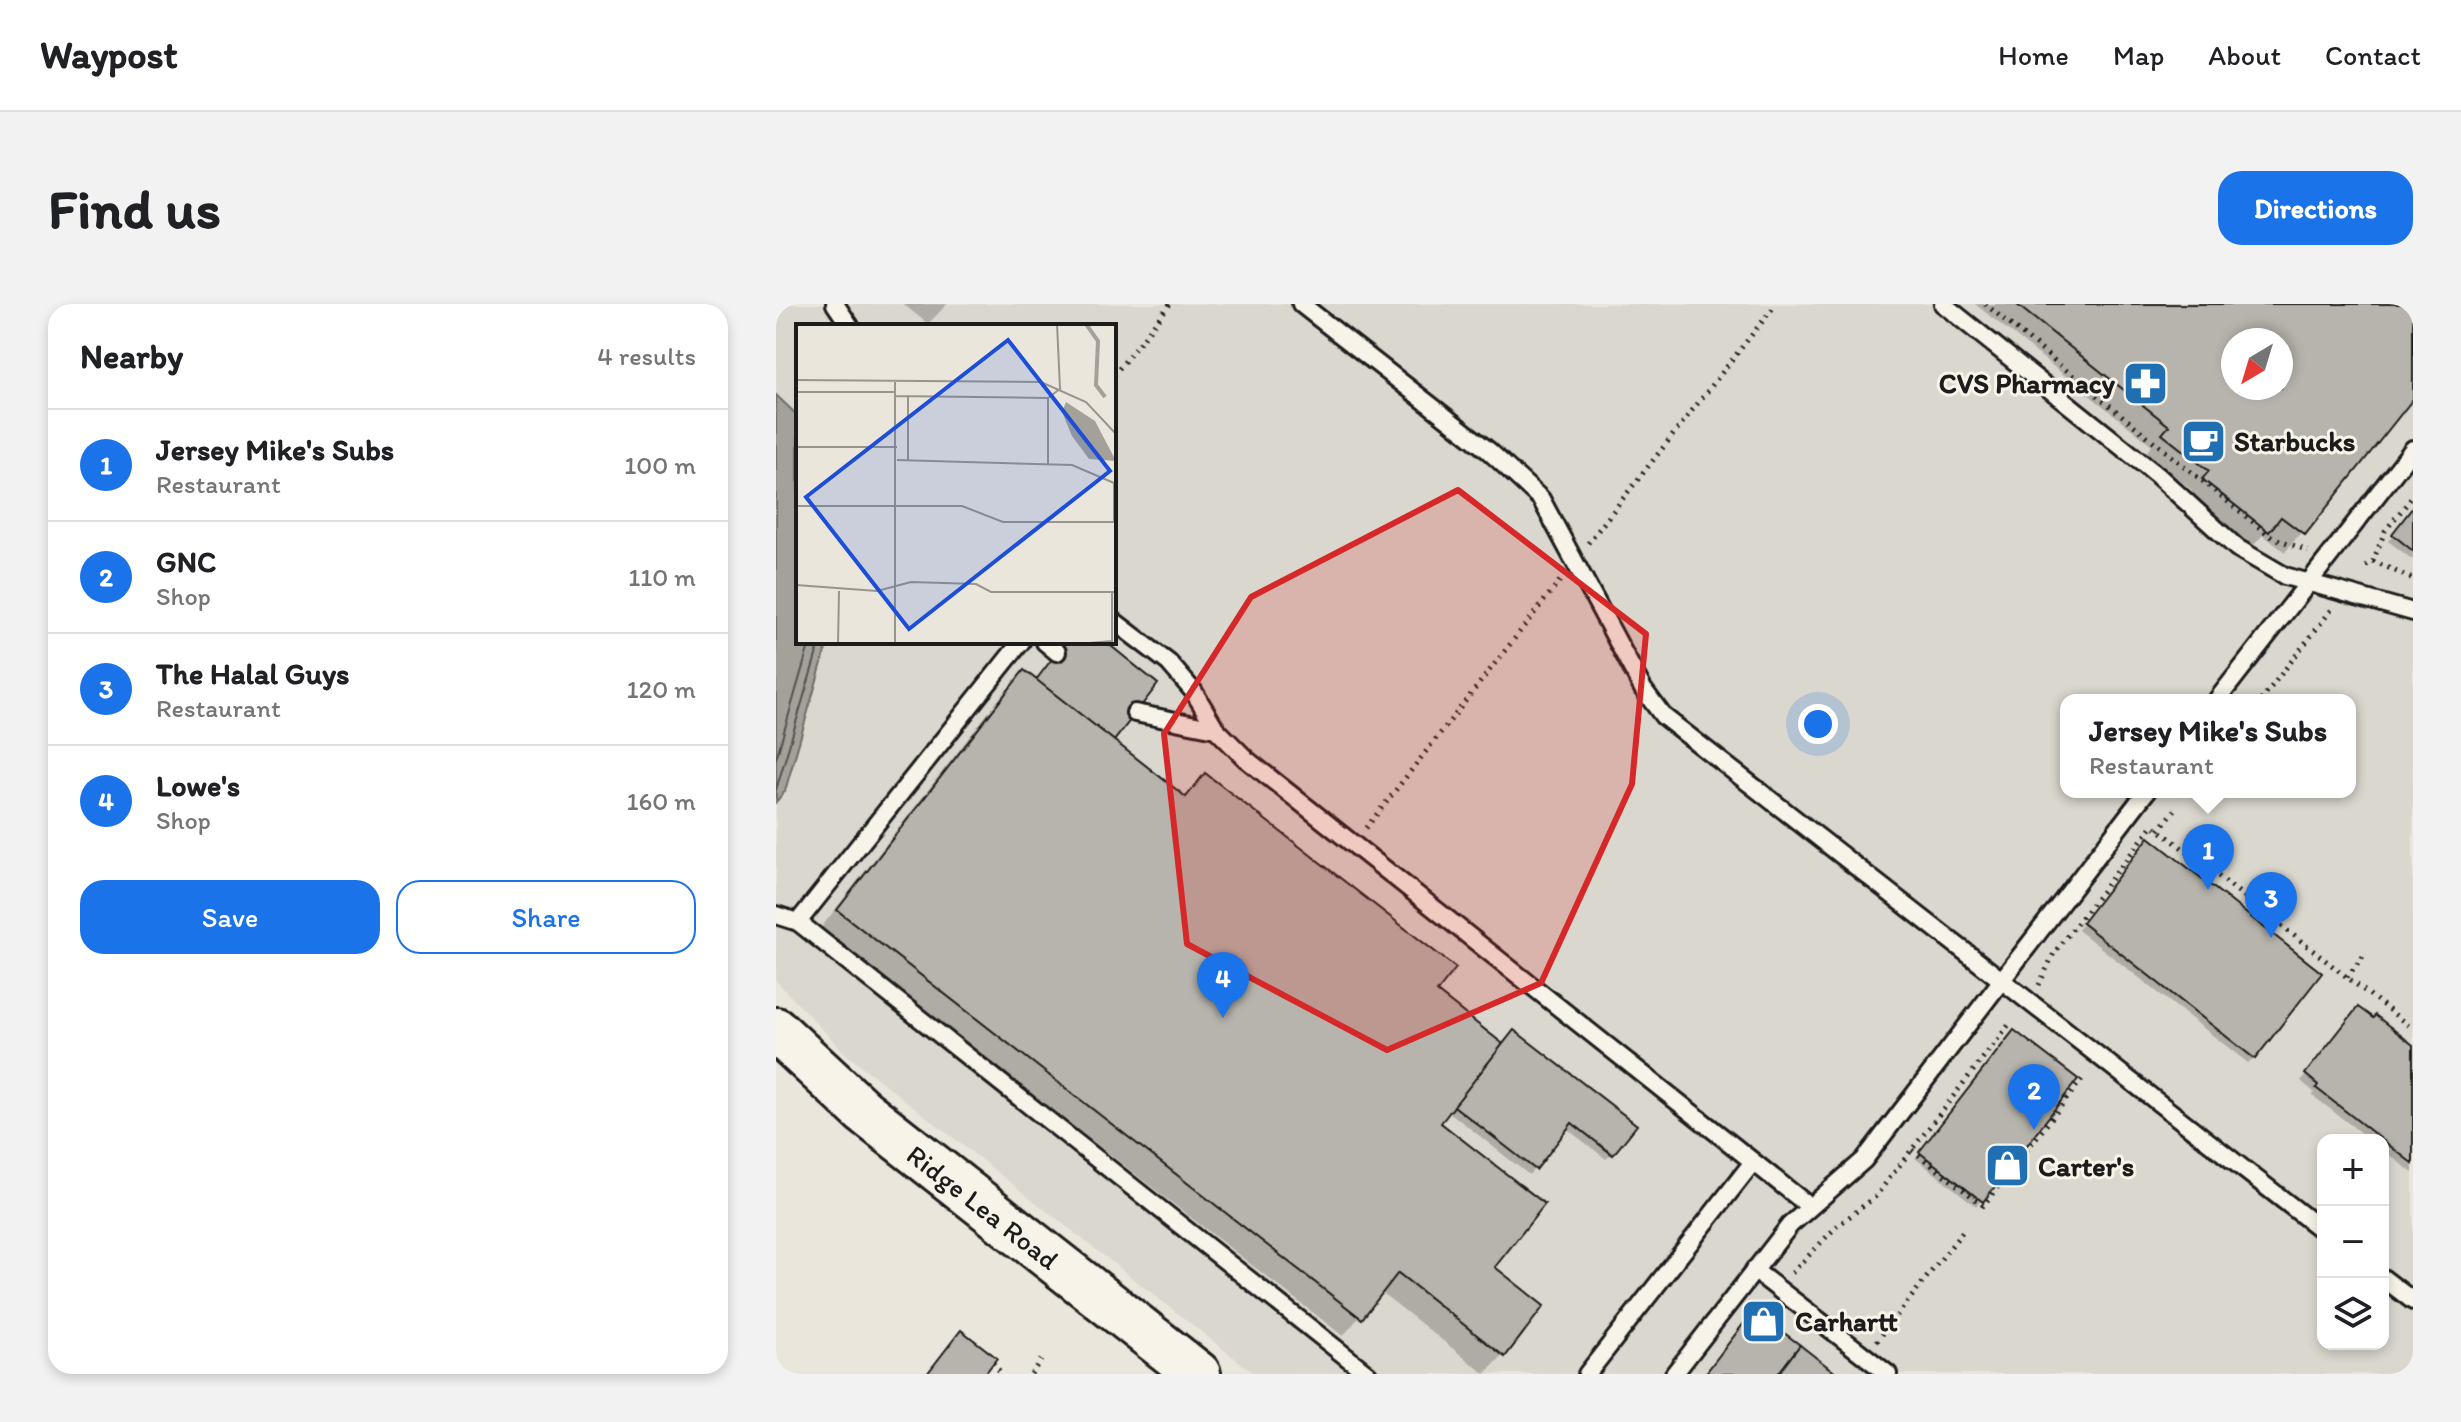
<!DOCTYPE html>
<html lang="en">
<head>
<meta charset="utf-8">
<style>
	body { margin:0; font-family:Itim,sans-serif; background:#f2f2f2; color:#202124 }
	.controls { position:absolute; right:24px; bottom:24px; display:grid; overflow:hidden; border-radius:16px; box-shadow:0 4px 12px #0003 }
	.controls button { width:72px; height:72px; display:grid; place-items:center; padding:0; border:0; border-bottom:2px solid #e0e0e0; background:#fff; color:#202124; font:40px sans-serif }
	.compass { position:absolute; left:1445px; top:24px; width:72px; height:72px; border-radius:50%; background:#fff; box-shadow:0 4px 12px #0003; rotate:218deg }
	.you { position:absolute; left:1042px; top:420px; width:28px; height:28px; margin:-20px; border:6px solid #fff; border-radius:50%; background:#1a73e8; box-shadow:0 0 0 12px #1a73e833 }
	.badge { display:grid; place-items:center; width:52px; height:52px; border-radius:50%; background:#1a73e8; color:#fff; font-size:26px; font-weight:700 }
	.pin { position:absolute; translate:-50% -66px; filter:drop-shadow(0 2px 4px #0008) }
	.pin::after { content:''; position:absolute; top:42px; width:28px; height:24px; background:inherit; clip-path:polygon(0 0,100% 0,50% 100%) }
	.popup { position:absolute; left:1284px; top:390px; width:296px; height:104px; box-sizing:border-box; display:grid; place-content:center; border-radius:16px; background:#fff; filter:drop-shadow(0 2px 6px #0005); font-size:26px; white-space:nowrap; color:#757577 }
	.popup b { font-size:30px; color:#202124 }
	.popup::after { content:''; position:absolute; left:50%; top:100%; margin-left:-16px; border:16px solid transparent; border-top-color:#fff }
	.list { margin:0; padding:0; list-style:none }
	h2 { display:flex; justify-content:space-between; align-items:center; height:104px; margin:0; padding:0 32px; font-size:34px }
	h2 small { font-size:26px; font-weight:400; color:#757577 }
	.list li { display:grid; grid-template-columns:52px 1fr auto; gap:24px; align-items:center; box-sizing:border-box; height:112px; padding:0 32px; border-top:2px solid #e0e0e0 }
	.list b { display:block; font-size:30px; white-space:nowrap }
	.list p { margin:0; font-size:26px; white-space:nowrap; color:#757577 }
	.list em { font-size:26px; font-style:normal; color:#757577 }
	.actions { display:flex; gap:16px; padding:24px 32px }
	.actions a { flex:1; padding:18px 0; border:2px solid #1a73e8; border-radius:24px; text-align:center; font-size:28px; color:#1a73e8 }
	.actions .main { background:#1a73e8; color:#fff }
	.icon { flex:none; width:44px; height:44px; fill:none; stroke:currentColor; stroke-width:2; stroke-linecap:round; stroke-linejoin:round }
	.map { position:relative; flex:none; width:1637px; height:1070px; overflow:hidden; border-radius:24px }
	header { display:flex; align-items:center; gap:48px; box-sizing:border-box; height:112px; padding:0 40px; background:#fff; border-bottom:2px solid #e0e0e0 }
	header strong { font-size:38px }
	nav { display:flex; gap:44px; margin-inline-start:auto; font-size:28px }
	.intro { display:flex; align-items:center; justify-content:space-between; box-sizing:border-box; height:192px; padding:0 48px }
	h1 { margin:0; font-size:56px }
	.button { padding:20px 36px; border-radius:24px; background:#1a73e8; color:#fff; font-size:28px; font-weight:700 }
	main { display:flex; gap:48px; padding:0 48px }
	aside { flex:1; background:#fff; border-radius:24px; box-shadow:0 4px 12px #0003 }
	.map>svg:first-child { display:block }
	.built { fill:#dad7ce; fill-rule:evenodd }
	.water { fill:#a3a19a; stroke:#6d6c68; stroke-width:2 }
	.shadow { fill:#0003; fill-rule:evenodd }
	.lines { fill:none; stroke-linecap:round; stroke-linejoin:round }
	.shore { stroke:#52514e; stroke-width:2 }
	.building { fill:#b6b4ac; stroke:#1c1c1c; stroke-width:2; fill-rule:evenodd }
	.lane-casing { stroke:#1c1c1c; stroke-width:22 }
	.secondary-casing { stroke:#1c1c1c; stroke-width:50 }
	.path { stroke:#1c1c1c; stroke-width:5; stroke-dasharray:2 6; stroke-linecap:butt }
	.lane { stroke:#f7f3e8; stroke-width:16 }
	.secondary { stroke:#f7f3e8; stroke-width:44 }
	.marked { fill:#d62828; fill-opacity:0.2; stroke:#d62828; stroke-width:6; stroke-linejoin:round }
	.labels { text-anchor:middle; stroke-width:6; stroke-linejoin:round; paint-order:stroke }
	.poi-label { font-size:28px; font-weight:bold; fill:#1c1c1c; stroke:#f7f3e8; text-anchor:start }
	.street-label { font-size:28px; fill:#1c1c1c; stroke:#f7f3e8 }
	.inset-river { fill:none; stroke:#a3a19a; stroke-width:4 }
	.inset-road { fill:none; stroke:#98958f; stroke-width:2 }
	.view { fill:#1d4ed8; fill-opacity:0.15; stroke:#1d4ed8; stroke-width:4 }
	.inset-edge { fill:none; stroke:#1c1c1c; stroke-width:4 }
</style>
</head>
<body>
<header>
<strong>Waypost</strong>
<nav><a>Home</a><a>Map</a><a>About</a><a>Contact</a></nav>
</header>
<div class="intro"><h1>Find us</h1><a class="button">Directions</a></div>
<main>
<aside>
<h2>Nearby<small>4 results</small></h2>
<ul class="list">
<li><span class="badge">1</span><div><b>Jersey Mike's Subs</b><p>Restaurant</p></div><em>100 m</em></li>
<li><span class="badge">2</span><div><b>GNC</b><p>Shop</p></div><em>110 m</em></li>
<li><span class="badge">3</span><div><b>The Halal Guys</b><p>Restaurant</p></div><em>120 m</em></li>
<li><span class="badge">4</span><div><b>Lowe's</b><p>Shop</p></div><em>160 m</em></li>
</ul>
<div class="actions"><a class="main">Save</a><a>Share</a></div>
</aside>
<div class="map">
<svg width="1637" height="1070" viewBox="0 0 1637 1070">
	<rect width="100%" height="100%" fill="#eae6dc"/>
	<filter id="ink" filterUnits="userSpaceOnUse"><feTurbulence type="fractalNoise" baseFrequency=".0125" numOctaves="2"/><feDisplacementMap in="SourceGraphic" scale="16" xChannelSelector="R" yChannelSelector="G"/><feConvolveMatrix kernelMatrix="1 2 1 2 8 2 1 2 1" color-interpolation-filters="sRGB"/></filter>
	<g filter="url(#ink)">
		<path class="built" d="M0,0H1637V1070H479L70,750L0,677ZM22,22H338V338H22ZM1457,36H1505V84H1457ZM1290,396H1574V488H1290ZM1547,836H1607V1040H1547Z"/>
		<path class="water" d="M0,91L22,112V338H52L9,487L0,498Z"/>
		<g class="shadow">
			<path d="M127,0H171L152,20Z"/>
			<path d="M1199,0H1637V92L1509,248L1487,231L1474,245L1410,194L1416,186L1370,149L1376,141ZM1457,36H1505V84H1457Z"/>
			<path d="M1637,205V256L1612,237Z"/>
			<path d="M290,338H326L335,437L408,494L430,472L658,689L836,850L830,855L790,824L753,871L672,807L662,820L727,1051L709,1070L605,988L567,1032L44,625L229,387L248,369L259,378Z"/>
			<path d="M1367,542L1478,754L1472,759L1302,626Z"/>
			<path d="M1576,711L1637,743V869L1607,846V836H1594L1536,791L1538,788L1525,777Z"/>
			<path d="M1232,734L1299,776L1200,902L1139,854Z"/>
		</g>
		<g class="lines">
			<g class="shore">
				<path d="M0,455L34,338"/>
				<path d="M0,486L44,338"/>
			</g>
		</g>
		<g class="building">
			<path d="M1240,0H1637V95L1529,231L1505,213L1493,228L1426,175L1433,167L1386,130L1393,122ZM1457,36H1505V84H1457Z"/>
			<path d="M1637,203V247L1616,230Z"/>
			<path d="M289,338H330L382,380L338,437L260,376Z"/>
			<path d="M248,366L410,493L429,469L680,664L661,688L727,740L665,819L769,900L719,963L768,1002L729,1053L622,969L586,1015L61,606Z"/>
			<path d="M1373,533L1546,669L1479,755L1306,619Z"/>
			<path d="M1582,703L1597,714L1599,711L1637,741V860L1540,784L1542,781L1529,770Z"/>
			<path d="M738,726L861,821L837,851L796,819L760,866L678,802Z"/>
			<path d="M1238,726L1302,775L1207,898L1143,848Z"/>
			<path d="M978,1006L1024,1041L1002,1070H929Z"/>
			<path d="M185,1026L221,1054L209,1070H151Z"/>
			<path d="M1024,1041L1061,1070H1002Z"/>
		</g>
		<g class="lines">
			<defs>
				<g id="lane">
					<path d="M59,0L74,22"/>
					<path d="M525,0L713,147L765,195L867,385L887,412L1547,927"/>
					<path d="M1167,0L1381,171L1461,244L1509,272L1637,308"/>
					<path d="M338,317L393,359L418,388L440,425L470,455L1033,902"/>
					<path d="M269,338L281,348"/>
					<path d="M1441,396L1637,145"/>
					<path d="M359,409L440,425"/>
					<path d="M0,611L22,618L592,1070"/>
					<path d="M22,618L245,338"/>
					<path d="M978,966L1112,1070"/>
					<path d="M1607,974L1637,997"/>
					<path d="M811,1070L977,858"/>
					<path d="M898,1070L1014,921L1088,856L1370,488"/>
				</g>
				<path id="secondary" d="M0,726L87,807L422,1070"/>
			</defs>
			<use href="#lane" class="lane-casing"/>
			<use href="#secondary" class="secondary-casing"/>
			<g class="path">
				<path d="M1209,0L1494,232L1532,247"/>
				<path d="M338,71L394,0"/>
				<path d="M812,239L1000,0"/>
				<path d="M1597,257L1637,275"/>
				<path d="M1590,262L1597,257L1609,227L1637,192"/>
				<path d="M1485,396L1556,305"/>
				<path d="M590,524L786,274"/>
				<path d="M1383,526L1399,506"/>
				<path d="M1472,595L1489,573"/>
				<path d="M1571,673L1588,651"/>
				<path d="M1263,681L1278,649L1377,521L1637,725"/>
				<path d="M1136,846L1207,901"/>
				<path d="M1206,903L1307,774"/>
				<path d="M1016,969L1060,923L1099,893L1235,718"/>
				<path d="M1101,1037L1187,927"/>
				<path d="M217,1059L226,1070"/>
				<path d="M255,1070L265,1056"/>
			</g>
			<use href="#lane" class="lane"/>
			<use href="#secondary" class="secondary"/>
		</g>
	</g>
	<path class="marked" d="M682,186L870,330L856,480L765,679L611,746L411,640L388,430L475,293Z"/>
	<defs>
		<symbol id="pharmacy-square" viewBox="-11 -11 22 22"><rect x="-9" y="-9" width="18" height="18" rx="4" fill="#1f6fb2" stroke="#f7f3e8"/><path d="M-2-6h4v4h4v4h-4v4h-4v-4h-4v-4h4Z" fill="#fff"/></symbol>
		<symbol id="cafe-square" viewBox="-11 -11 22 22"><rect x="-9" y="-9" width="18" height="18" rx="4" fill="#1f6fb2" stroke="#f7f3e8"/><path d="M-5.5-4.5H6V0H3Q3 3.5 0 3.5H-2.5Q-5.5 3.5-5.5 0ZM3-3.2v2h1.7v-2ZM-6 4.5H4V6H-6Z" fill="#fff"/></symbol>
		<symbol id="shop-square" viewBox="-11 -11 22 22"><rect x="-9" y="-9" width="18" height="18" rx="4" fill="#1f6fb2" stroke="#f7f3e8"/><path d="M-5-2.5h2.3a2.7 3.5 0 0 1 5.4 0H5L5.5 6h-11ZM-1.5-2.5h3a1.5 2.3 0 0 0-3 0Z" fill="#fff"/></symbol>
	</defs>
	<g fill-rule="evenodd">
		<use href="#pharmacy-square" x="1344" y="54" width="51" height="51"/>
		<use href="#cafe-square" x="1402" y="112" width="51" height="51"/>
		<use href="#shop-square" x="1206" y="836" width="51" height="51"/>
		<use href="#shop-square" x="962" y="992" width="51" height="51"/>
	</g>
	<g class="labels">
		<g class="poi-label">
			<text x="1339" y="89" text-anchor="end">CVS Pharmacy</text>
			<text x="1458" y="147">Starbucks</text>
			<text x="1262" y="872">Carter's</text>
			<text x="1019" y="1027">Carhartt</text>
		</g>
		<g class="street-label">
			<text transform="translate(207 903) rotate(38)" y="10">Ridge Lea Road</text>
		</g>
	</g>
	<g transform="translate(20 20)">
		<rect width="320" height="320" fill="#eae6dc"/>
		<path d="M270,78L299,97L320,137L293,135L276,112L266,88Z" fill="#a3a19a"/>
		<path class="inset-river" d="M290,0L302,17L300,61L309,73"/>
		<path class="inset-road" d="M261,0L264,64M0,56L245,58L290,78L320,110M99,57V320M0,68H99M99,72L252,74L265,64M0,123H101M101,136L276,141L318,159V198M112,136V73M252,141V74M0,182H166L207,198H320M0,261L81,267L115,258L180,260L195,268H320M42,320L43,267M282,320L316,317V268"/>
		<path class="view" d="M212,16L314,147L113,305L10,173Z"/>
		<rect width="320" height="320" class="inset-edge"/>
	</g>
</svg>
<div class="controls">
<button>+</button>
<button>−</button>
<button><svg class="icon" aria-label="layers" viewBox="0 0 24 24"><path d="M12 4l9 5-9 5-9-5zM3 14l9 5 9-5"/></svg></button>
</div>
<svg class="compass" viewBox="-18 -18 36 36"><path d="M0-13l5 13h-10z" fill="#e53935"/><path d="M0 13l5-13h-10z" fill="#757577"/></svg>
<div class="you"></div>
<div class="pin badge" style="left:1432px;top:586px">1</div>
<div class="popup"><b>Jersey Mike's Subs</b>Restaurant</div>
<div class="pin badge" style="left:1258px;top:826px">2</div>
<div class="pin badge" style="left:1495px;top:634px">3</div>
<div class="pin badge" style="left:447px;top:714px">4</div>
</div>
</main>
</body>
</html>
